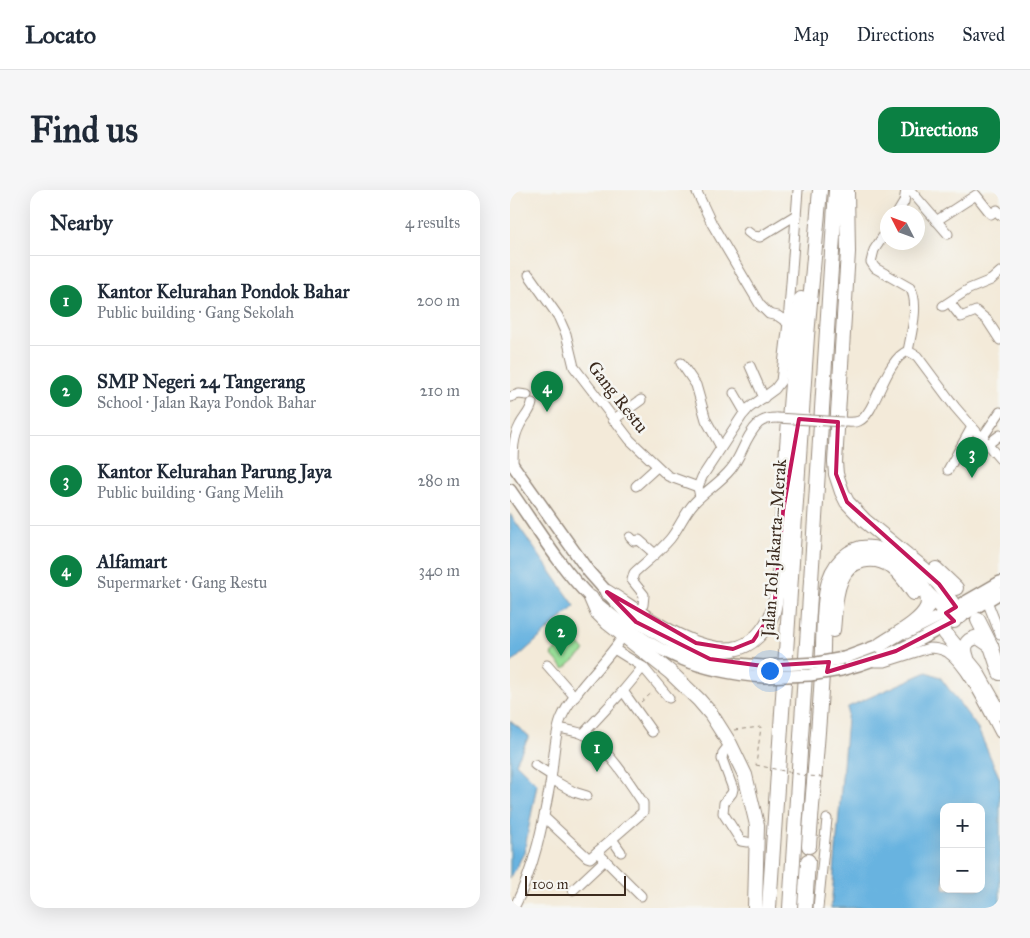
<!DOCTYPE html>
<html lang="en">
<head>
<meta charset="utf-8">
<style>
	body { margin:0; font-family:"IM FELL Great Primer",serif; background:#f6f6f7; color:#1f2937 }
	.controls { position:absolute; right:15px; bottom:15px; display:grid; overflow:hidden; border-radius:10px; box-shadow:0 5px 20px #0002 }
	.controls button { width:45px; height:45px; display:grid; place-items:center; padding:0; border:0; border-bottom:1px solid #e0e1e3; background:#fff; color:#1f2937; font:25px sans-serif }
	.compass { position:absolute; left:370px; top:15px; width:45px; height:45px; border-radius:50%; background:#fff; box-shadow:0 5px 20px #0002; rotate:312deg }
	.scale { position:absolute; left:15px; bottom:12px; width:101px; box-sizing:border-box; padding-left:5px; border:2px solid #3b2a1e; border-top:0; font-size:14px; line-height:18px; white-space:nowrap; color:#3b2a1e; -webkit-text-stroke:4px #f6f6f2; paint-order:stroke }
	.you { position:absolute; left:259px; top:480px; width:18px; height:18px; margin:-12px; border:4px solid #fff; border-radius:50%; background:#1a73e8; box-shadow:0 0 0 8px #1a73e833 }
	.badge { display:grid; place-items:center; width:32px; height:32px; border-radius:50%; background:#0b8043; color:#fff; font-size:16px; font-weight:700 }
	.pin { position:absolute; translate:-50% -41px; filter:drop-shadow(0 1px 2px #0008) }
	.pin::after { content:''; position:absolute; top:26px; width:18px; height:15px; background:inherit; clip-path:polygon(0 0,100% 0,50% 100%) }
	.list { margin:0; padding:0; list-style:none }
	h2 { display:flex; justify-content:space-between; align-items:center; height:65px; margin:0; padding:0 20px; font-size:21px }
	h2 small { font-size:16px; font-weight:400; color:#747a83 }
	.list li { display:grid; grid-template-columns:32px 1fr auto; gap:15px; align-items:center; box-sizing:border-box; height:90px; padding:0 20px; border-top:1px solid #e0e1e3 }
	.list b { display:block; font-size:19px; white-space:nowrap }
	.list p { margin:0; font-size:16px; white-space:nowrap; color:#747a83 }
	.list em { font-size:16px; font-style:normal; color:#747a83 }
	.map { position:relative; flex:none; width:490px; height:718px; overflow:hidden; border-radius:15px }
	header { display:flex; align-items:center; gap:30px; box-sizing:border-box; height:70px; padding:0 25px; background:#fff; border-bottom:1px solid #e0e1e3 }
	header strong { font-size:24px }
	nav { display:flex; gap:28px; margin-inline-start:auto; font-size:18px }
	.intro { display:flex; align-items:center; justify-content:space-between; box-sizing:border-box; height:120px; padding:0 30px }
	h1 { margin:0; font-size:35px }
	.button { padding:12px 22px; border-radius:15px; background:#0b8043; color:#fff; font-size:18px; font-weight:700 }
	main { display:flex; gap:30px; padding:0 30px }
	aside { flex:1; background:#fff; border-radius:15px; box-shadow:0 5px 20px #0002 }
	.map>svg:first-child { display:block }
	.green { fill:#99df99; stroke:#6a845c }
	.water { fill:#67b3e0; stroke:#516e7f; fill-rule:evenodd }
	.lines { fill:none; stroke-linecap:round; stroke-linejoin:round }
	.minor-casing { stroke:#978a7c; stroke-width:11 }
	.major-casing { stroke:#978a7c; stroke-width:14 }
	.highway-casing { stroke:#978a7c; stroke-width:16 }
	.path { stroke:#978a7c; stroke-width:1; stroke-dasharray:4 4; stroke-linecap:butt }
	.minor { stroke:#fff; stroke-width:9 }
	.major { stroke:#fff; stroke-width:11 }
	.highway { stroke:#fff; stroke-width:14 }
	.minor-bridge-casing { stroke:#978a7c; stroke-width:11; stroke-linecap:butt }
	.major-bridge-casing { stroke:#978a7c; stroke-width:14; stroke-linecap:butt }
	.path-bridge { stroke:#978a7c; stroke-width:1; stroke-dasharray:4 4; stroke-linecap:butt }
	.minor-bridge { stroke:#fff; stroke-width:9 }
	.major-bridge { stroke:#fff; stroke-width:11 }
	.marked { fill:none; stroke:#c2185b; stroke-width:4; stroke-linejoin:round }
	.labels { text-anchor:middle; stroke-width:5; stroke-linejoin:round; paint-order:stroke }
	.street-label { font-size:18px; fill:#3b2a1e; stroke:#f6f6f2 }
</style>
</head>
<body>
<header>
<strong>Locato</strong>
<nav><a>Map</a><a>Directions</a><a>Saved</a></nav>
</header>
<div class="intro"><h1>Find us</h1><a class="button">Directions</a></div>
<main>
<aside>
<h2>Nearby<small>4 results</small></h2>
<ul class="list">
<li><span class="badge">1</span><div><b>Kantor Kelurahan Pondok Bahar</b><p>Public building · Gang Sekolah</p></div><em>200 m</em></li>
<li><span class="badge">2</span><div><b>SMP Negeri 24 Tangerang</b><p>School · Jalan Raya Pondok Bahar</p></div><em>210 m</em></li>
<li><span class="badge">3</span><div><b>Kantor Kelurahan Parung Jaya</b><p>Public building · Gang Melih</p></div><em>280 m</em></li>
<li><span class="badge">4</span><div><b>Alfamart</b><p>Supermarket · Gang Restu</p></div><em>340 m</em></li>
</ul>
</aside>
<div class="map">
<svg width="490" height="718" viewBox="0 0 490 718">
	<rect width="100%" height="100%" fill="#f6f6f2"/>
	<filter id="ink" filterUnits="userSpaceOnUse"><feTurbulence type="fractalNoise" baseFrequency=".02" numOctaves="2"/><feDisplacementMap in="SourceGraphic" scale="10" xChannelSelector="R" yChannelSelector="G"/><feConvolveMatrix kernelMatrix="1 2 1 2 8 2 1 2 1" color-interpolation-filters="sRGB"/></filter>
	<filter id="wash" filterUnits="userSpaceOnUse"><feTurbulence type="fractalNoise" baseFrequency=".0096" numOctaves="4" result="noise"/><feDisplacementMap in="SourceGraphic" scale="20" xChannelSelector="R" yChannelSelector="G"/><feGaussianBlur stdDeviation="1.12" result="paint"/><feColorMatrix in="noise" values="0 0 0 0 0 0 0 0 0 0 0 0 0 0 0 0 0 1.4 0 .05"/><feComposite in="paint" operator="in"/></filter>
	<g filter="url(#wash)">
		<rect width="100%" height="100%" fill="#f3ead9"/>
		<path class="green" d="M62,446L75,461L54,479L41,464Z"/>
		<g class="water">
			<path d="M0,324L65,416L0,474Z"/>
			<path d="M417,482L430,487L467,537L490,589V718H321L338,517ZM434,617H471V699H434Z"/>
			<path d="M0,531L19,546L6,573L27,594L14,663L0,689Z"/>
		</g>
	</g>
	<g filter="url(#ink)">
		<g class="lines">
			<defs>
				<g id="minor">
					<path d="M186,0L202,34L250,115L259,124L268,126L278,133"/>
					<path d="M400,0L438,44"/>
					<path d="M388,22L394,12L396,0"/>
					<path d="M426,31L466,5L481,24L487,20L490,25"/>
					<path d="M378,39L364,60L361,72L365,78L400,98C410,112 401,145 398,161"/>
					<path d="M238,42L243,46L250,47L286,25"/>
					<path d="M19,85L48,126L56,144L64,177L120,250L158,286L188,297"/>
					<path d="M440,113L451,127L466,121L477,130L490,150"/>
					<path d="M433,116L459,99L481,90L490,82"/>
					<path d="M171,173L186,195L196,230L211,257"/>
					<path d="M240,176L254,208"/>
					<path d="M224,203L235,222"/>
					<path d="M0,207L9,204L17,205"/>
					<path d="M103,230L131,210"/>
					<path d="M333,232C338,232 344,233 349,231C366,224 375,169 398,161L407,166L445,217L490,269"/>
					<path d="M472,248L490,222"/>
					<path d="M478,254L490,245"/>
					<path d="M3,275C3,261 3,248 10,235C14,227 21,221 22,213"/>
					<path d="M438,280L462,237"/>
					<path d="M126,296L147,277"/>
					<path d="M190,307L188,297L192,287L232,226L239,218L265,199L271,191L278,133L288,0"/>
					<path d="M120,347L124,351L129,350L145,364"/>
					<path d="M477,411L490,444"/>
					<path d="M133,415L134,405L122,390L124,383C136,372 150,361 160,349C169,338 174,324 184,313C195,301 210,293 221,279C232,266 235,246 249,233C254,229 260,228 267,228"/>
					<path d="M104,459L133,477L159,508"/>
					<path d="M365,472H375L419,458C425,458 431,459 437,462C458,476 478,521 490,543"/>
					<path d="M37,475L65,507"/>
					<path d="M113,501L142,542"/>
					<path d="M49,538C57,540 68,541 75,545C96,556 120,593 133,613V622L87,662"/>
					<path d="M73,544L113,501L133,477"/>
					<path d="M220,554L213,563L212,569L223,599L222,603L214,613L213,623L231,651L237,652"/>
					<path d="M25,575L41,585"/>
					<path d="M41,589L64,602L77,606"/>
					<path d="M34,627L77,667L80,668L87,662L131,706"/>
					<path d="M102,649L111,662"/>
					<path d="M63,700L95,670"/>
					<path d="M4,718C25,677 33,634 41,589C44,570 44,547 51,529C61,504 93,475 109,452"/>
					<path d="M308,718L317,629"/>
				</g>
				<g id="major">
					<path d="M0,271L79,382L119,427L172,459L200,469L227,474L253,476"/>
					<path d="M0,300C24,334 51,379 80,407C86,413 92,417 98,422C147,464 189,482 254,487"/>
					<path d="M396,443L436,423L490,392"/>
					<path d="M334,468L377,452"/>
					<path d="M331,480C389,466 440,433 490,403"/>
				</g>
				<g id="highway">
					<path d="M337,0L338,62L325,272L326,284L332,302L337,312L355,331L414,379L429,394L451,426"/>
					<path d="M426,379L446,398"/>
					<path d="M97,402C131,423 182,464 223,459C243,456 256,439 263,422C265,415 266,407 267,400C271,373 271,347 273,320C277,250 282,179 291,109"/>
					<path d="M416,402L444,431"/>
					<path d="M81,408L87,422L98,433L160,482L189,510L201,524L220,554L235,585L247,635L245,718"/>
					<path d="M468,430L481,456L490,483"/>
					<path d="M323,440C325,424 324,405 331,390C339,369 364,364 382,377C391,383 398,395 404,403"/>
					<path d="M435,443L466,481L490,523"/>
					<path d="M457,468C453,457 455,450 468,447L481,456"/>
					<path d="M299,656C303,598 309,540 312,483C314,455 312,426 317,399C319,388 323,378 332,369C357,344 387,365 405,387C412,395 421,406 417,417C411,432 383,446 370,455"/>
					<path d="M259,718L297,146L310,0"/>
					<path d="M280,718L326,0"/>
					<path d="M295,718L298,671"/>
				</g>
			</defs>
			<use href="#minor" class="minor-casing"/>
			<use href="#major" class="major-casing"/>
			<use href="#highway" class="highway-casing"/>
			<g class="path">
				<path d="M131,512L143,502"/>
				<path d="M224,540L251,537L246,575"/>
			</g>
			<use href="#minor" class="minor"/>
			<use href="#major" class="major"/>
			<use href="#highway" class="highway"/>
			<defs>
				<path id="minor-bridge" d="M267,228L333,232"/>
				<g id="major-bridge">
					<path d="M253,476L307,473L334,468"/>
					<path d="M254,487L300,485L331,480"/>
				</g>
			</defs>
			<use href="#minor-bridge" class="minor-bridge-casing"/>
			<use href="#major-bridge" class="major-bridge-casing"/>
			<path class="path-bridge" d="M246,575L297,586L314,587"/>
			<use href="#minor-bridge" class="minor-bridge"/>
			<use href="#major-bridge" class="major-bridge"/>
		</g>
	</g>
	<path class="marked" d="M289,229L328,232L326,284L337,312L429,394L446,417L436,423L444,431L386,461L317,482L319,472L253,476L200,469L126,432L97,402L186,453L223,459L243,451L264,420L273,321Z"/>
	<g class="labels">
		<g class="street-label">
			<text transform="translate(108 207) rotate(52)" y="6">Gang Restu</text>
			<text transform="translate(264 358) rotate(-86)" y="6">Jalan Tol Jakarta–Merak</text>
		</g>
	</g>
</svg>
<div class="controls">
<button>+</button>
<button>−</button>
</div>
<svg class="compass" viewBox="-18 -18 36 36"><path d="M0-13l5 13h-10z" fill="#e53935"/><path d="M0 13l5-13h-10z" fill="#747a83"/></svg>
<div class="scale">100 m</div>
<div class="you"></div>
<div class="pin badge" style="left:87px;top:582px">1</div>
<div class="pin badge" style="left:51px;top:466px">2</div>
<div class="pin badge" style="left:462px;top:288px">3</div>
<div class="pin badge" style="left:37px;top:222px">4</div>
</div>
</main>
</body>
</html>
